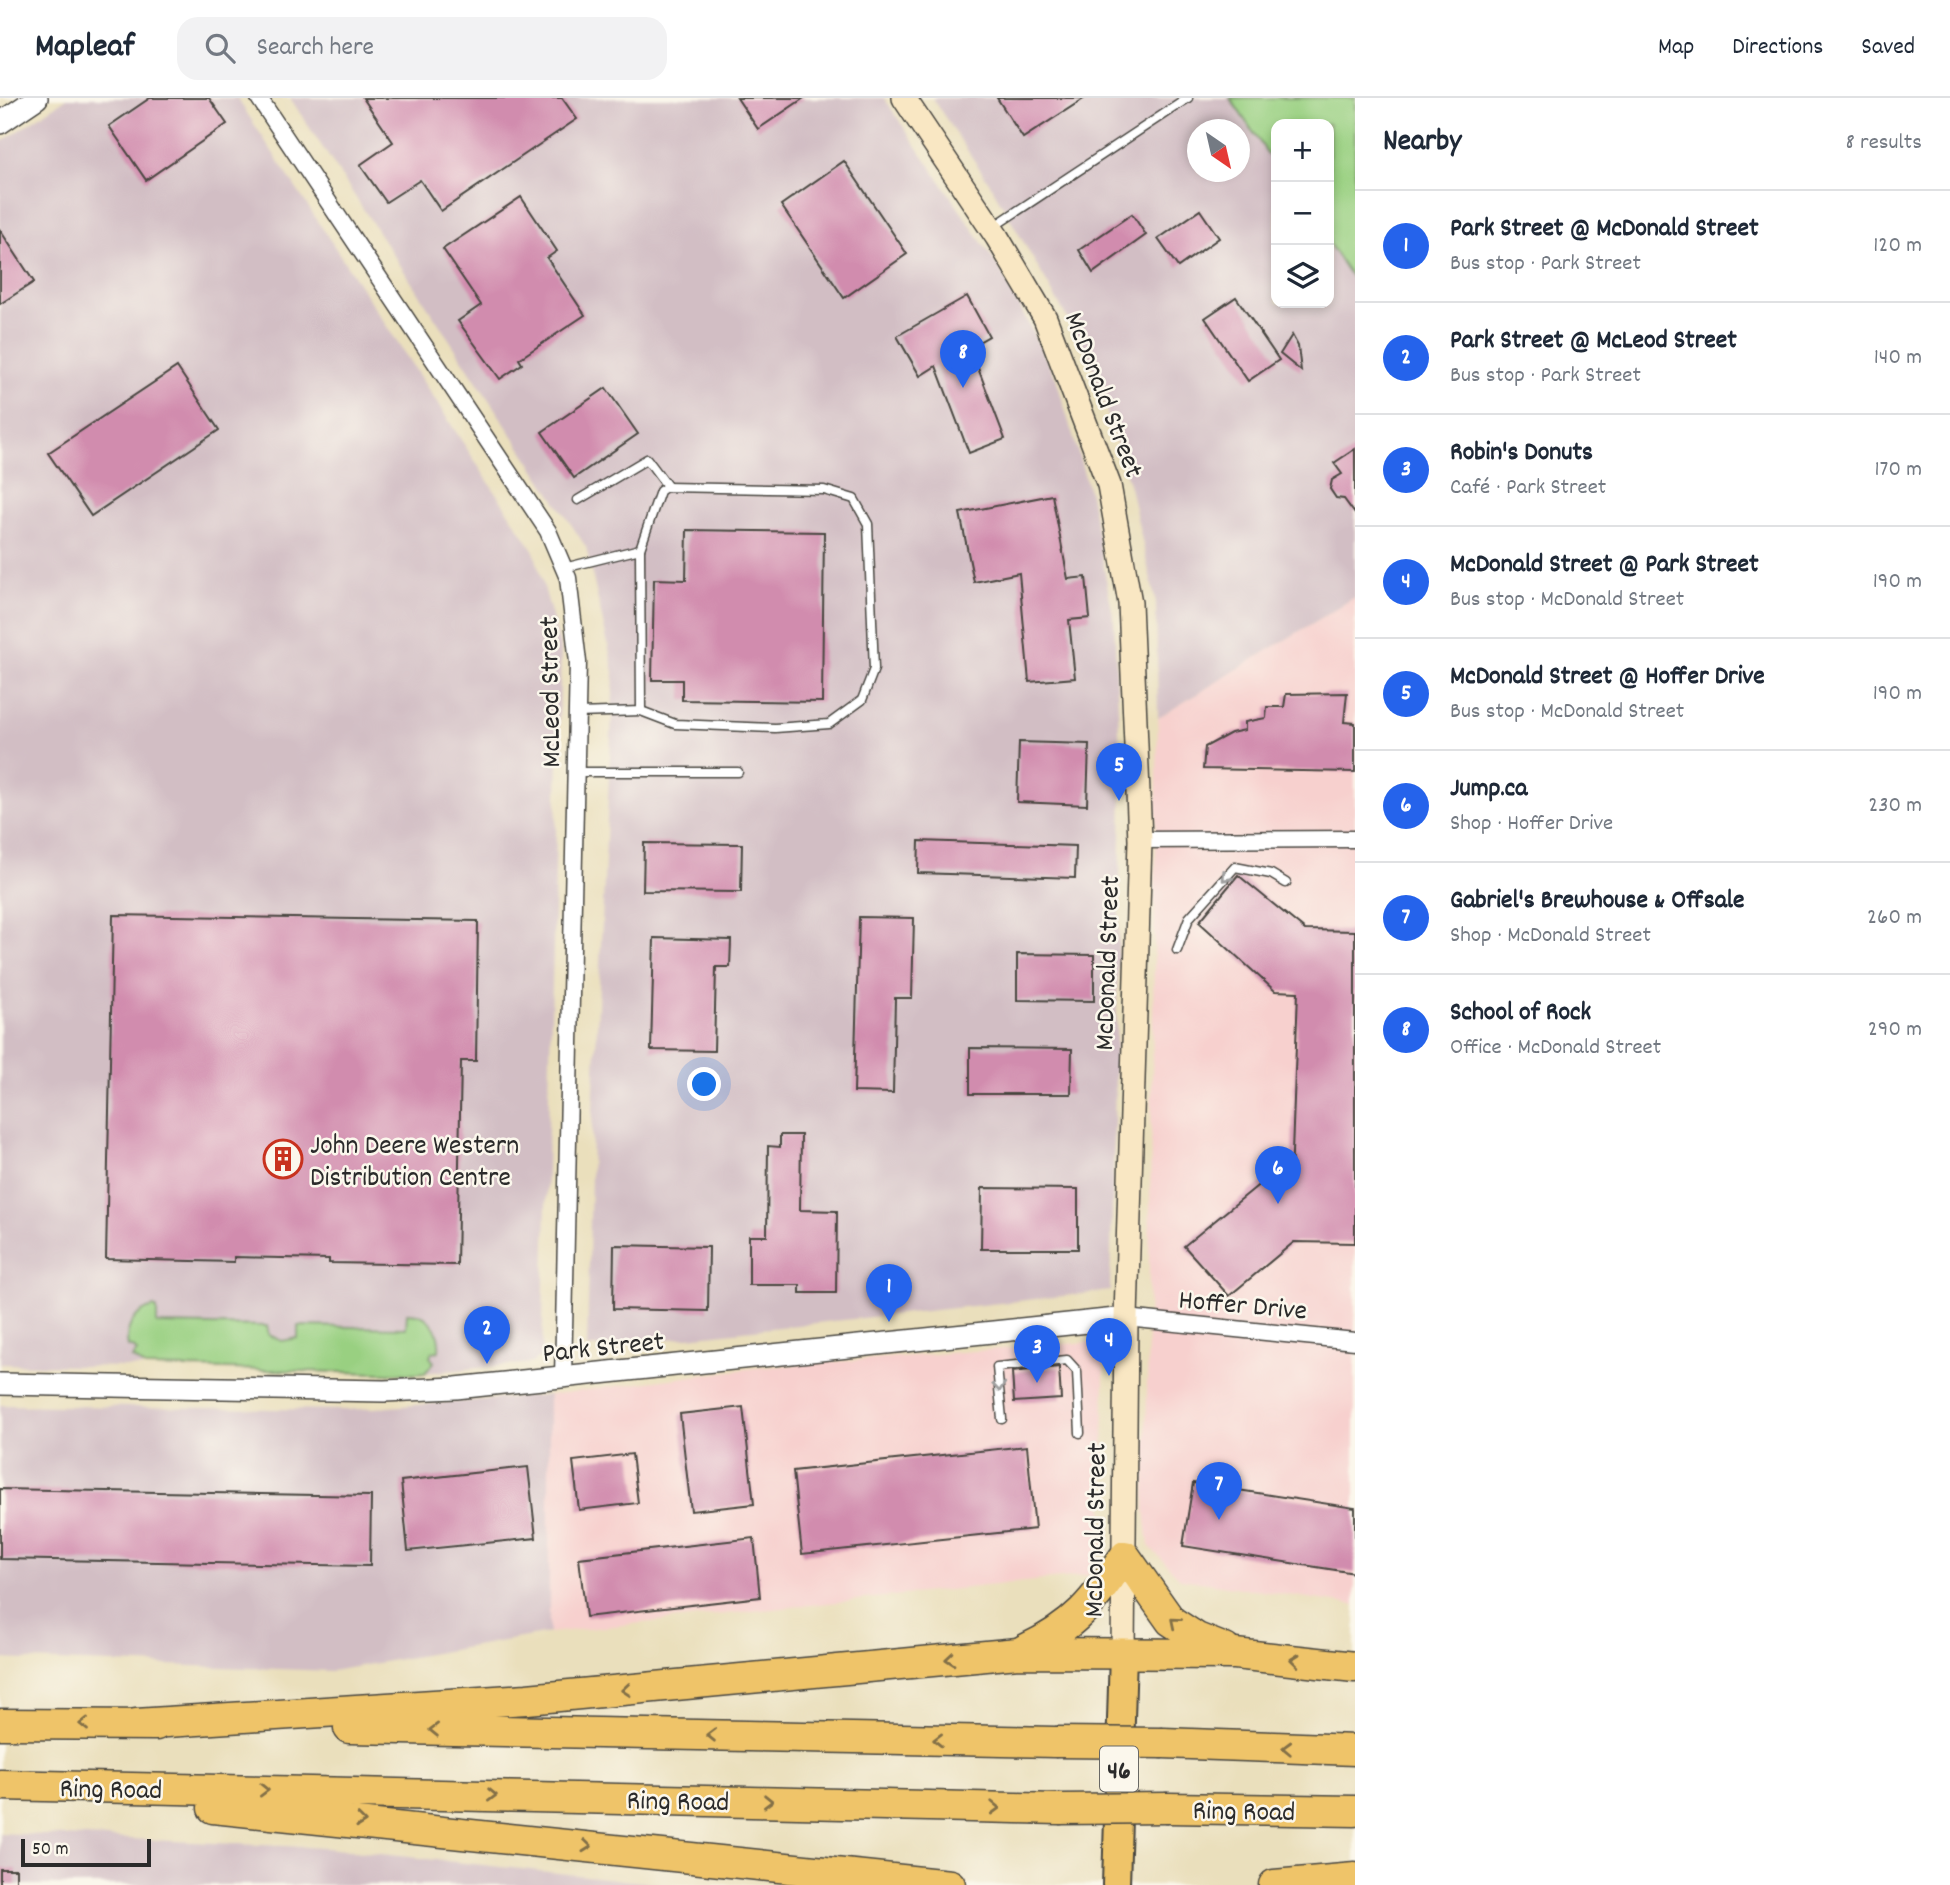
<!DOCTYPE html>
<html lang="en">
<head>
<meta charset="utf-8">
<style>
	body { margin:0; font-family:Dekko,sans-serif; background:#f2f2f3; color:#1f2937 }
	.controls { position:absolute; right:21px; top:21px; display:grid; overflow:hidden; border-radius:14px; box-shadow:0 4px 10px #0003 }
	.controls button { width:63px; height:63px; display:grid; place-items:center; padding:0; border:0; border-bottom:2px solid #e0e1e3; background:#fff; color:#1f2937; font:35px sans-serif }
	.compass { position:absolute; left:1187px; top:21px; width:63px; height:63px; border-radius:50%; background:#fff; box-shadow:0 4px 10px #0003; rotate:146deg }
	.scale { position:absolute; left:21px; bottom:18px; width:130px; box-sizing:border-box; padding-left:7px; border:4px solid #2b2b2b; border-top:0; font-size:19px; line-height:24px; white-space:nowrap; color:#2b2b2b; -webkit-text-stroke:5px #fbf7ec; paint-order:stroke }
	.you { position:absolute; left:705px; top:987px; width:24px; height:24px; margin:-18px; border:5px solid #fff; border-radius:50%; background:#1a73e8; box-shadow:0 0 0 10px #1a73e833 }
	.badge { display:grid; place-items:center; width:46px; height:46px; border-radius:50%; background:#2563eb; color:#fff; font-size:23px; font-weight:700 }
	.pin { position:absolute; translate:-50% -58px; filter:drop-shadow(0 2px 4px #0008) }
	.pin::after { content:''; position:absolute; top:37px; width:24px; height:21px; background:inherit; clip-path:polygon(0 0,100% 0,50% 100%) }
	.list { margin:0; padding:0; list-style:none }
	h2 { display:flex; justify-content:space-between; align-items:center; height:91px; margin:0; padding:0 28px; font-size:30px }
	h2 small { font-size:23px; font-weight:400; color:#747a83 }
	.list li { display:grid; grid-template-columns:46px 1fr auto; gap:21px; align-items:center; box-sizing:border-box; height:112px; padding:0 28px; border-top:2px solid #e0e1e3 }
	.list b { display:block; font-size:26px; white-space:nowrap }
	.list p { margin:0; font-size:23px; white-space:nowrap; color:#747a83 }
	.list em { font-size:23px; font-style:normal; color:#747a83 }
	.icon { flex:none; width:38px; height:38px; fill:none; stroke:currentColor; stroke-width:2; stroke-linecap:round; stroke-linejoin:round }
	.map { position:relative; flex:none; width:1355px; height:1787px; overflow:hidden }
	header { display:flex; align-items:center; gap:42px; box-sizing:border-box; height:98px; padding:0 35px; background:#fff; border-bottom:2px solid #e0e1e3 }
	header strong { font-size:33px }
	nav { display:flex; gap:38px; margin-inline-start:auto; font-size:24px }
	.search { width:490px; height:63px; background:#f2f2f3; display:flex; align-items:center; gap:18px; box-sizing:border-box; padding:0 24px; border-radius:21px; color:#747a83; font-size:26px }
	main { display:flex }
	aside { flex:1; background:#fff }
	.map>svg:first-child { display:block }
	.built { fill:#f7d0ce }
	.industrial { fill:#d2bec4; fill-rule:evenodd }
	.green { fill:#99d081; stroke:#627e56; stroke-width:2 }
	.building { fill:#d18cae }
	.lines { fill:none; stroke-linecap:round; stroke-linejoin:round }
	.service-casing { stroke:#484641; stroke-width:11 }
	.minor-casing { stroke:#484641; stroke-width:19 }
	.tertiary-casing { stroke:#484641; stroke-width:24 }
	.secondary-casing { stroke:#484641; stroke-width:26 }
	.primary-casing { stroke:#484641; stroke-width:30 }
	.motorway-casing { stroke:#484641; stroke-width:33 }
	.service { stroke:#fff; stroke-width:8 }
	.minor { stroke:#fff; stroke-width:16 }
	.tertiary { stroke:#fff; stroke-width:21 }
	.secondary { stroke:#f9e7c3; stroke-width:23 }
	.primary { stroke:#efc469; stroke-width:26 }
	.motorway { stroke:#efc469; stroke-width:30 }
	.motorway-bridge-casing { stroke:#484641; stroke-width:33; stroke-linecap:butt }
	.motorway-bridge { stroke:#efc469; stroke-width:30 }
	.oneway { stroke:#a0a0a0 }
	.oneway2 { stroke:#837047 }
	.labels { text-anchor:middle; stroke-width:5; stroke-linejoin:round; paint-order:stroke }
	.shield { fill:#fbf7ec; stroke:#696865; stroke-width:2 }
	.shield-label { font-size:26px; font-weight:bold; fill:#2b2b2b }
	.street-label { font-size:28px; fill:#2b2b2b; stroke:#fbf7ec }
	.poi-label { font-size:28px; fill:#2b2b2b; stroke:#fbf7ec; text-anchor:start }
</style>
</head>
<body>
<header>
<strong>Mapleaf</strong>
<div class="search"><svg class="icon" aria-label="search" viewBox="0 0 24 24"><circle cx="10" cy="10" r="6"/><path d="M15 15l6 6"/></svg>Search here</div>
<nav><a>Map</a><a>Directions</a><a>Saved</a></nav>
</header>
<main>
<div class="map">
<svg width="1355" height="1787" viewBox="0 0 1355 1787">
	<rect width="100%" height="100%" fill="#fbf7ec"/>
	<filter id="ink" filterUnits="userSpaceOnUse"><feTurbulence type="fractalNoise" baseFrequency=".0143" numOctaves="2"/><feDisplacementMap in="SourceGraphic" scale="14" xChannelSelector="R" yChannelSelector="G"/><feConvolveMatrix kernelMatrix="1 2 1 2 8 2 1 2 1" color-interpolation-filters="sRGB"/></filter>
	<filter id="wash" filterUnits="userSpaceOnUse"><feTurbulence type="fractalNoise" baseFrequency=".00686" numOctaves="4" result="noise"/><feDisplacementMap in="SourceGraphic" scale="28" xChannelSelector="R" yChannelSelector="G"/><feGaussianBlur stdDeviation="1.57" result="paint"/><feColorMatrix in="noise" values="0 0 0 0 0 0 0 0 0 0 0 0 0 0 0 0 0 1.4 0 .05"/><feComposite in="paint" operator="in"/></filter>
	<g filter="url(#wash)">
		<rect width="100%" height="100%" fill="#eadfbc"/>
		<g class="built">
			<path d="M1355,499V1507L1181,1481L1149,1448L1145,1412L1158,620Z"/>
			<path d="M1091,1244L1104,1262L1103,1446L1089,1477L549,1535V1297L754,1270Z"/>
		</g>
		<g class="industrial">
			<path d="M67,0H237L534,453L561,551L542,1258L532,1265L415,1276L0,1266V45Z"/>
			<path d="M290,0H884L1000,171L1056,280L1090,396L1114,523L1122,697L1110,1193L587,1250L592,1033L614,574L586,449Z"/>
			<path d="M932,0H1230L1276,68V205H1329V146L1355,184V499L1158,620L1156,505L1130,389L1089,258L990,86ZM1198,32H1240V74H1198Z"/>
			<path d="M549,1297V1535L332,1573L0,1561V1307L347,1312Z"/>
			<path d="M0,1735L326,1750L669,1787H0Z"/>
		</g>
		<g class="green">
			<path d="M1230,0H1355V184L1329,146V26H1276V68Z"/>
			<path d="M154,1209L157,1211V1226L267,1228L269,1237L282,1243L298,1240V1228L406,1230L407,1215C429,1214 441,1232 439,1253L432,1254L430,1259L434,1264L425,1275L415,1276L145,1269L132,1260L137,1254L133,1249H128C124,1231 135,1213 154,1209Z"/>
		</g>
		<g id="blocks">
			<g class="building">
				<path d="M150,0H209L227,26L146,82L109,28Z"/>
				<path d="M363,0H562L577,21L441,113L420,82L386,104L360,67L393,44Z"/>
				<path d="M737,0H804L758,31Z"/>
				<path d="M997,0H1085L1023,40Z"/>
				<path d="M844,63L907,156L844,200L781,107Z"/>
				<path d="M521,99L557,153L547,160L585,217L519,261L522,266L500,281L458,223L481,207L443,151Z"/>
				<path d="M1200,112L1219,140L1178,169L1158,141Z"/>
				<path d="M1132,116L1146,137L1093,175L1079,152Z"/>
				<path d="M0,132L34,184L0,206Z"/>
				<path d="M967,198L989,238L970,249L1005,341L969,355L936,268L920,278L897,238Z"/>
				<path d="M1236,199L1279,262L1248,283L1205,220Z"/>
				<path d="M1292,237L1298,248L1301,273L1280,256Z"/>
				<path d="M177,269L219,332L91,418L48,355Z"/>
				<path d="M606,290L638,336L574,380L542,334Z"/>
				<path d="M1355,351V416L1344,401L1336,400L1330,391L1332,382L1342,376L1334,365Z"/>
				<path d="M1052,397L1068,481L1086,479L1090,520L1069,522L1075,580L1029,584L1019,475L974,484L960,415Z"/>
				<path d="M687,432L824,434L822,604L682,602V582H652L654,481L686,482Z"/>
				<path d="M1347,595L1344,624L1355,625V674L1203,671L1205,649L1231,635L1245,632V624L1266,620L1267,609H1284L1286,596Z"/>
				<path d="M1019,644L1089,646L1087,707L1017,704Z"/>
				<path d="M919,743L1076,748L1075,780L918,775Z"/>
				<path d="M644,745L742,746L741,794L643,793Z"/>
				<path d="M1238,777L1305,832L1355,833V1145L1294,1144L1229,1198L1184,1148L1267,1080L1291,1081L1298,894L1275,893L1199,824Z"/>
				<path d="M113,817L478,823L476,963H461L457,1167L329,1165V1161L234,1159V1164L106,1161Z"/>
				<path d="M859,819L914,820L912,900H895L893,995L854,994Z"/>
				<path d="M654,840L731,842L730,869H716L714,953L651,952Z"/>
				<path d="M1017,856L1094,857V903L1017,902Z"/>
				<path d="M970,950L1072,951L1071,996H970Z"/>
				<path d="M780,1037H801L800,1112L837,1113L836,1195H800V1187H749V1138H767L768,1048L780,1049Z"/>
				<path d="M982,1090L1078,1091V1151H981Z"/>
				<path d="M614,1147L709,1149L708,1213L613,1211Z"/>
				<path d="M1059,1269L1061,1301L1014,1304L1012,1274Z"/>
				<path d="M743,1309L754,1406L691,1413L680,1316Z"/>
				<path d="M1027,1348L1035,1431L802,1456L793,1373Z"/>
				<path d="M632,1356L638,1405L579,1412L573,1363Z"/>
				<path d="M528,1369L536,1440L408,1453L401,1383Z"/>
				<path d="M1193,1385L1355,1410V1475L1183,1448Z"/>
				<path d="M0,1391L371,1398L370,1468L0,1461Z"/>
				<path d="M754,1440L760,1499L586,1519L579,1460Z"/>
				<rect x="0" y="1771" width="16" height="16"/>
			</g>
		</g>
	</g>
	<g filter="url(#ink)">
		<use href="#blocks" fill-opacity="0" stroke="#484641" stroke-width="2"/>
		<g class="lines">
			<defs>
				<g id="service">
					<path d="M993,129L1188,0"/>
					<path d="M578,402L647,361L668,389"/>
					<path d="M640,451L660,393L666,389L824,392L854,401L868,426L874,571L862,602L829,626L775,630L675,626L641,613"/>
					<path d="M564,470L640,451L641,613L577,615"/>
					<path d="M576,674H738"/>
					<path d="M1177,852L1189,820L1235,769L1271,776L1286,785"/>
					<path d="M1002,1321L997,1269L1067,1262L1077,1273L1080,1335"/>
				</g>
				<g id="minor">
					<path d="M259,0L548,433L568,480L578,564L563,1280"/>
					<path d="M1140,742L1355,741"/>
					<path d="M1126,1220L1355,1243"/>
				</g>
				<g id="tertiary">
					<path d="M0,25L37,0"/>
					<path d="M0,1286L384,1293L456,1290L1126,1220"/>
				</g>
				<path id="secondary" d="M904,0L997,139L1045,220L1109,387L1130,505L1140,742L1126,1220L1123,1555"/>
				<path id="primary" d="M1116,1787L1123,1555"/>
				<g id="motorway">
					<path d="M1024,1552C1076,1528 1093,1504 1125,1458L1171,1523L1197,1540L1225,1551"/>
					<path d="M0,1626L156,1627"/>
					<path d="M136,1626L527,1601L1018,1555L1235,1556L1355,1569"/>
					<path d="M349,1630L1055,1644"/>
					<path d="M1163,1645L1355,1652"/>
					<path d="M0,1687L1059,1711"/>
					<path d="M213,1710L950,1787"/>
					<path d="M1168,1710L1355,1713"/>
					<path d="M1274,1787L1355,1780"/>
				</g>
			</defs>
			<use href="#service" class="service-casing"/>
			<use href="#minor" class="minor-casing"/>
			<use href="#tertiary" class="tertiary-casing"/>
			<use href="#secondary" class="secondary-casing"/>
			<use href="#primary" class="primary-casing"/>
			<use href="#motorway" class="motorway-casing"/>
			<use href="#service" class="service"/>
			<use href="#minor" class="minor"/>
			<use href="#tertiary" class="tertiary"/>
			<use href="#secondary" class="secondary"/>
			<use href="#primary" class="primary"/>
			<use href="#motorway" class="motorway"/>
			<defs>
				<g id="motorway-bridge">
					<path d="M1055,1644L1163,1645"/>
					<path d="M1059,1711L1168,1710"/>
				</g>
			</defs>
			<use href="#motorway-bridge" class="motorway-bridge-casing"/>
			<use href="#motorway-bridge" class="motorway-bridge"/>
		</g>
		<defs><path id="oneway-chevron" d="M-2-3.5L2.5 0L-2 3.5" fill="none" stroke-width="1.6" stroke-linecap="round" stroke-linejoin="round" transform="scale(1.75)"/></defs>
		<g class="oneway">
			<use href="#oneway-chevron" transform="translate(1226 779) rotate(132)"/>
			<use href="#oneway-chevron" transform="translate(999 1289) rotate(85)"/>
		</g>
		<g class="oneway2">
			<use href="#oneway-chevron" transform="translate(1175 1524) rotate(-140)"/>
			<use href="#oneway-chevron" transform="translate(950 1561) rotate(175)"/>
			<use href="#oneway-chevron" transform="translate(1295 1562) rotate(-174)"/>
			<use href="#oneway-chevron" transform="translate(626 1592) rotate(175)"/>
			<use href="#oneway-chevron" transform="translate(84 1626) rotate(-180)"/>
			<use href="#oneway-chevron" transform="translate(434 1632) rotate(-179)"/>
			<use href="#oneway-chevron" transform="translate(711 1637) rotate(-179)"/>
			<use href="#oneway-chevron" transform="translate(938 1642) rotate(-179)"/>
			<use href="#oneway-chevron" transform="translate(1287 1650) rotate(-178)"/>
			<use href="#oneway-chevron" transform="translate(264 1692) rotate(1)"/>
			<use href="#oneway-chevron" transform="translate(492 1697) rotate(1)"/>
			<use href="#oneway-chevron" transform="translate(768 1703) rotate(1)"/>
			<use href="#oneway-chevron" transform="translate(995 1710) rotate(2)"/>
			<use href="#oneway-chevron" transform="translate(361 1723) rotate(6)"/>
			<use href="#oneway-chevron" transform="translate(587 1748) rotate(6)"/>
		</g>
	</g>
	<defs>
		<symbol id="building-ring" viewBox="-11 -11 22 22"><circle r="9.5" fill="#fbf7ec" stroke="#c8321e" stroke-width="1.5"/><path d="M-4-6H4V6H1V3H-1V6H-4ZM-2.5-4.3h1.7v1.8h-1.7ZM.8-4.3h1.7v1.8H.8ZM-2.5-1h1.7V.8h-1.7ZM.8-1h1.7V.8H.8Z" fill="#c8321e"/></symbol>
	</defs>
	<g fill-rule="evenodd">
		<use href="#building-ring" x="261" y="1039" width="44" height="44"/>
	</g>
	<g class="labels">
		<rect class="shield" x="1100" y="1648.5" width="38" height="45" rx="5"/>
		<g class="shield-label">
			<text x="1119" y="1680">46</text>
		</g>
		<g class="street-label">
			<text transform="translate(1106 296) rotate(69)" y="10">McDonald Street</text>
			<text transform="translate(548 594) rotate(-91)" y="10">McLeod Street</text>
			<text transform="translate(1105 865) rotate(-88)" y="10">McDonald Street</text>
			<text transform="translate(1243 1205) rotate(5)" y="10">Hoffer Drive</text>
			<text transform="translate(603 1247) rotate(-6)" y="10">Park Street</text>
			<text transform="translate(1093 1432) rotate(-89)" y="10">McDonald Street</text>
			<text transform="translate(111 1689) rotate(1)" y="10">Ring Road</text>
			<text transform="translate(678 1701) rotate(1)" y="10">Ring Road</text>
			<text transform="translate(1244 1711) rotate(1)" y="10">Ring Road</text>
		</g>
		<g class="poi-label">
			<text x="310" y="1055">John Deere Western<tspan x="310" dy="32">Distribution Centre</tspan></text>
		</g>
	</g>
</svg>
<div class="controls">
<button>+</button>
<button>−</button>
<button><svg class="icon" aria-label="layers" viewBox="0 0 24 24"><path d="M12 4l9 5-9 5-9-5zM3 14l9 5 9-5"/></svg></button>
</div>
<svg class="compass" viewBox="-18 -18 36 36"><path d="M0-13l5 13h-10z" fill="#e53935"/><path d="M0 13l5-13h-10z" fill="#747a83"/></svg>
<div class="scale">50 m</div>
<div class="you"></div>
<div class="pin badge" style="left:889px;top:1224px">1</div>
<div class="pin badge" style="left:487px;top:1266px">2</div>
<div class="pin badge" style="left:1037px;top:1285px">3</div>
<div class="pin badge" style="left:1109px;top:1278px">4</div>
<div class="pin badge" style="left:1119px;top:703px">5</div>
<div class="pin badge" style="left:1278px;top:1106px">6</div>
<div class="pin badge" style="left:1219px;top:1422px">7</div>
<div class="pin badge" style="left:963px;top:290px">8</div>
</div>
<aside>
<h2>Nearby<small>8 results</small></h2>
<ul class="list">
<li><span class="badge">1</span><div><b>Park Street @ McDonald Street</b><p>Bus stop · Park Street</p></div><em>120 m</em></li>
<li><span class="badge">2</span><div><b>Park Street @ McLeod Street</b><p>Bus stop · Park Street</p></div><em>140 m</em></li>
<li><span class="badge">3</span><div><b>Robin's Donuts</b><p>Café · Park Street</p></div><em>170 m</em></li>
<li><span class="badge">4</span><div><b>McDonald Street @ Park Street</b><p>Bus stop · McDonald Street</p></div><em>190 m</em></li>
<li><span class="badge">5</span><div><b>McDonald Street @ Hoffer Drive</b><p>Bus stop · McDonald Street</p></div><em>190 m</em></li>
<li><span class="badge">6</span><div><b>Jump.ca</b><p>Shop · Hoffer Drive</p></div><em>230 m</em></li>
<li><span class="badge">7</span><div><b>Gabriel's Brewhouse &amp; Offsale</b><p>Shop · McDonald Street</p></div><em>260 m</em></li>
<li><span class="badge">8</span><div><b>School of Rock</b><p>Office · McDonald Street</p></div><em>290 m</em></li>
</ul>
</aside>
</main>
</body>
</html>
